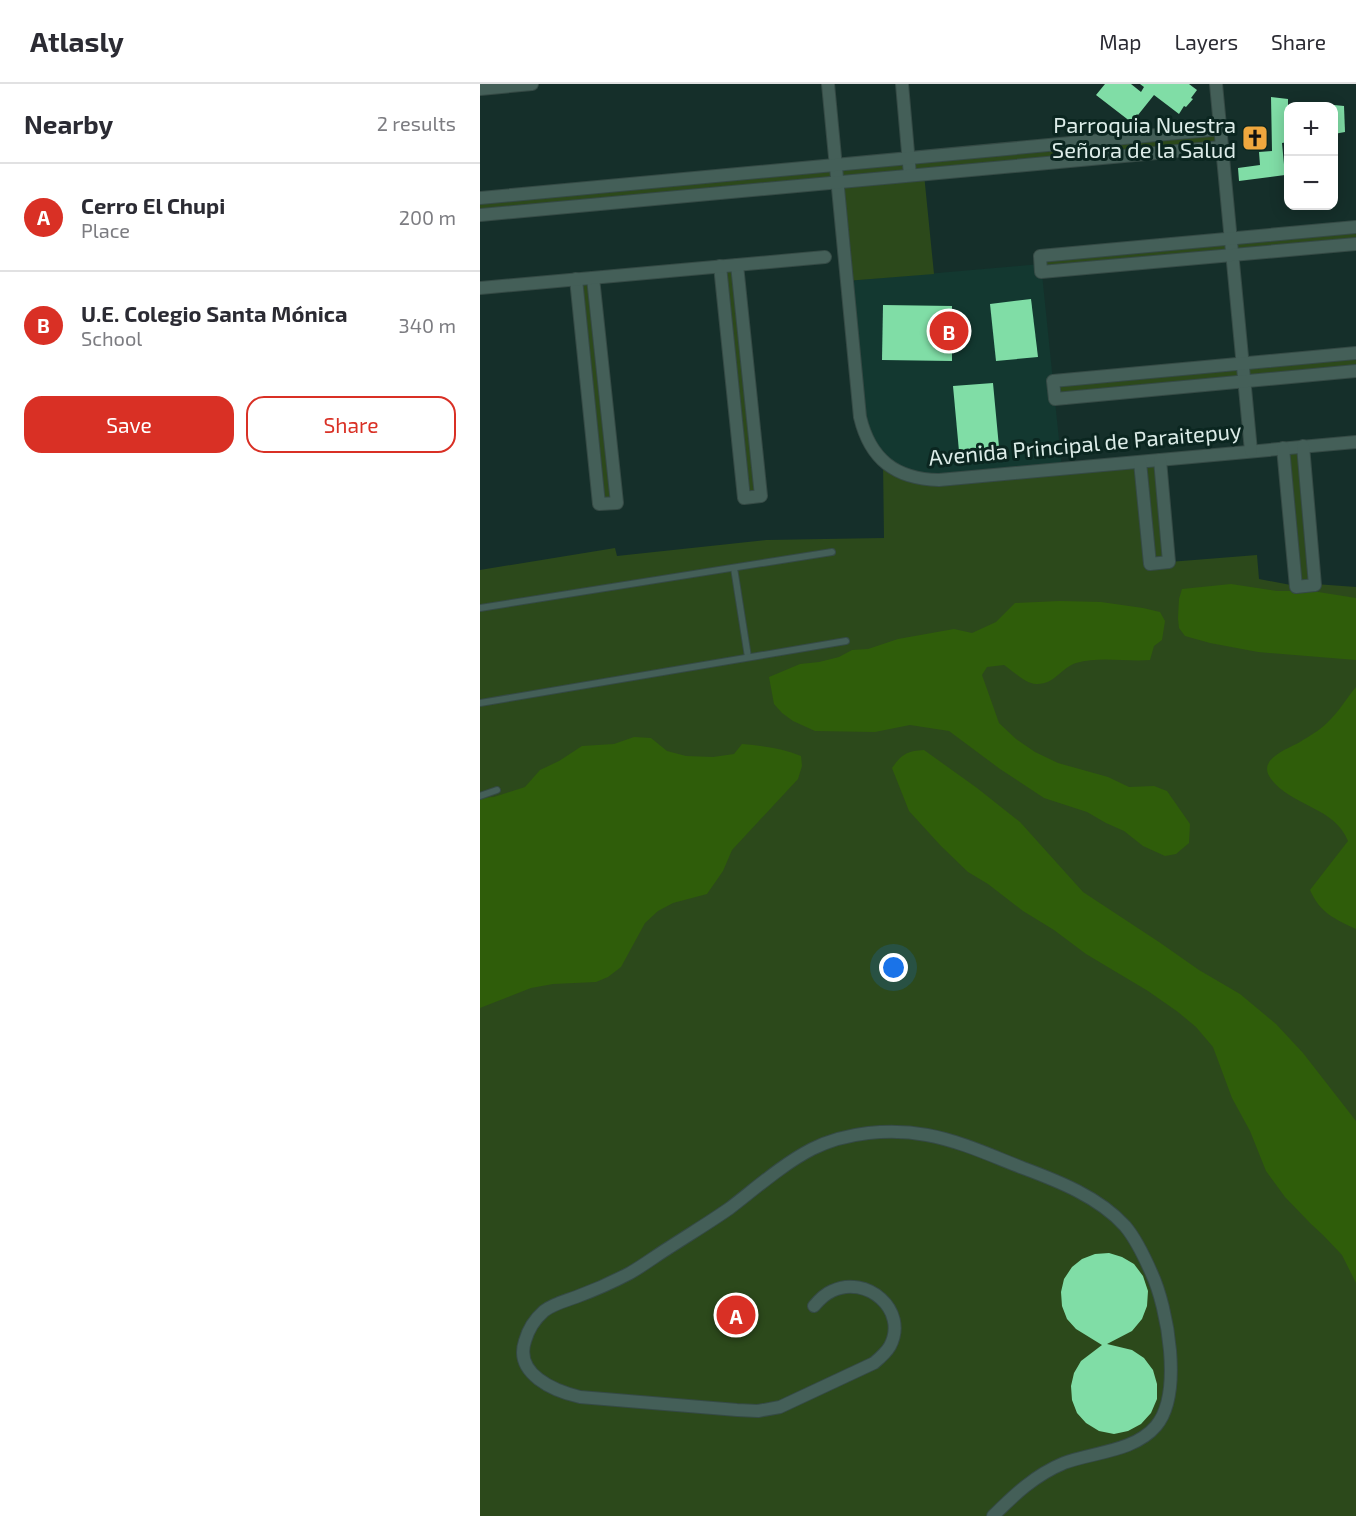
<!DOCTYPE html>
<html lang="en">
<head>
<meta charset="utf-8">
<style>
	body { margin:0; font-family:"Exo 2",sans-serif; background:#f7f7f7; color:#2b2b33 }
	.controls { position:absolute; right:18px; top:18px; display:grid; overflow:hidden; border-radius:12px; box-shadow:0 3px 15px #0003 }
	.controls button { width:54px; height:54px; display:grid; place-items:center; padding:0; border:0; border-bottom:2px solid #e1e1e2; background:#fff; color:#2b2b33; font:30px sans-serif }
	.you { position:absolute; left:414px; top:884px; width:21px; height:21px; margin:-15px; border:4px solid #fff; border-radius:50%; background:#1a73e8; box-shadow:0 0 0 9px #1a73e833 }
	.badge { display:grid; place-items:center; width:39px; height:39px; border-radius:50%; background:#d93025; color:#fff; font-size:20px; font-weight:700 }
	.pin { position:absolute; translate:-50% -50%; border:3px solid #fff; box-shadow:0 2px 6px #0006 }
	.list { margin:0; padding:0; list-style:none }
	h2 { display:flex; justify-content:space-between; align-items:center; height:78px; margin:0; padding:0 24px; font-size:26px }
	h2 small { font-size:20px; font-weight:400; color:#7c7c81 }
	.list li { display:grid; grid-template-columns:39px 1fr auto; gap:18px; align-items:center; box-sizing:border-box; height:108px; padding:0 24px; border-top:2px solid #e1e1e2 }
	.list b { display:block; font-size:22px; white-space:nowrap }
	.list p { margin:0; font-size:20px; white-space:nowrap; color:#7c7c81 }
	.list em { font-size:20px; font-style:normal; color:#7c7c81 }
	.actions { display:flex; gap:12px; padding:18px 24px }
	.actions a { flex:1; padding:14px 0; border:2px solid #d93025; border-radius:18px; text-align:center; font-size:21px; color:#d93025 }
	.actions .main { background:#d93025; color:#fff }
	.map { position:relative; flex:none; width:876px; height:1432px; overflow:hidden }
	header { display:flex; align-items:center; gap:36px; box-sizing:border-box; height:84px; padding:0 30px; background:#fff; border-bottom:2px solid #e1e1e2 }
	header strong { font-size:28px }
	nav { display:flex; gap:33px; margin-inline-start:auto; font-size:21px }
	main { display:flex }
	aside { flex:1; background:#fff }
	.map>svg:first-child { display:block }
	.built { fill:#133830 }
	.green { fill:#2c491b }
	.forest { fill:#2f5d0a }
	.building { fill:#80dda6 }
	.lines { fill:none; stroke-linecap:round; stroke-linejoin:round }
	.lane-casing { stroke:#354a45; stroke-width:8 }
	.street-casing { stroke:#354a45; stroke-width:14 }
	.lane { stroke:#445f58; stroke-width:6 }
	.street { stroke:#445f58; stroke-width:12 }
	.labels { text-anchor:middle; stroke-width:6; stroke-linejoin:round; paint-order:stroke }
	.poi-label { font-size:22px; fill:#dcece8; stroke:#0b2620; text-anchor:end }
	.street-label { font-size:22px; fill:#dcece8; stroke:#0b2620 }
</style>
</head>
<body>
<header>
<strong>Atlasly</strong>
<nav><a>Map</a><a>Layers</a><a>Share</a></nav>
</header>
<main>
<aside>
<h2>Nearby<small>2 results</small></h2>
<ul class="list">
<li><span class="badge">A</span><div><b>Cerro El Chupi</b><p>Place</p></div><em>200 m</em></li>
<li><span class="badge">B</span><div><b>U.E. Colegio Santa Mónica</b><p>School</p></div><em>340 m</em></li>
</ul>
<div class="actions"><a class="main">Save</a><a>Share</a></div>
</aside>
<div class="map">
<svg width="876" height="1432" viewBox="0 0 876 1432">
	<rect width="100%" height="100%" fill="#152f2a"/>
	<path class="built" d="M561,180L582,385L435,394L388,359L366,197Z"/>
	<g class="green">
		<path d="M741,45L742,63L444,90L454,190L366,197L357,99L0,131V114Z"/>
		<path d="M876,143V160L561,188L560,172Z"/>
		<path d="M257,181L281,412L264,414L240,182Z"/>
		<path d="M113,194L137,419L119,420L96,195Z"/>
		<path d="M876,269V287L575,315L573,297Z"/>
		<path d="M823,362L835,500L876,503V1432H0V486L135,464L137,472L286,456L404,454L403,376L435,394L680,376L689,478L777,471L779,495L816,502L803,364Z"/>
	</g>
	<g class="forest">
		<path d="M751,500L797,507H832L876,514V576L778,568L730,559L705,552L699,544L698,534L699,515L702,505Z"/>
		<path d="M580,517L621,518L663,524L680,528L685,537L682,556L674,562L670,576C646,578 620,572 596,579C581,584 574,601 556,600C546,600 533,587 524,581L507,583L502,591L519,639L536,655L555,668L578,679L628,693L649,703L674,702L687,707L710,740L709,759L696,770L685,772L663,762L644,747L626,739L607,728L564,714L520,685L469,647L430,641L395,648L335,647L313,637L302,629L294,620L289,593L320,580L339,578L359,573L372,566L388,565L418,555L474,545L492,549L516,538L535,519Z"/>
		<path d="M876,603V845C855,835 840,829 830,806L868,757C855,723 811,722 791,695C776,675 808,665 820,658C829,652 839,647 847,639C858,629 866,615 876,603Z"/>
		<path d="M154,653L171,654L187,667L206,672L233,673L254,670L262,660C283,662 302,664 321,672L322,682L318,695L252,766L243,787L227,810L193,819L178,827L165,839L141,883L128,893L116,898L73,900L51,904L0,924V714L14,713L45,703L60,686L79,677L102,662L134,660Z"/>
		<path d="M444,666L497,704L540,738L603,808L679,858L719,886L760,910L796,940L823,969L876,1037V1199L862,1171L843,1151L831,1140L805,1113L786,1087L770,1047L752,1014L733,963L716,943L698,928L668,907L606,870L574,846L543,827L508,800L488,788L461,762L429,727L412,684C422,670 427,667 444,666Z"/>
	</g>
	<g class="building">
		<path d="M625,0H651L661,8L664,3L660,0H709L717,6L711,14L713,15L706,23L704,22L699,30L674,11L658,31L657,30L651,38L616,11Z"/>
		<path d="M791,13L808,15V58L802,59L805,91L759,97L758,84L780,81L779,68L792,67Z"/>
		<path d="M854,21L864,22L865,48L854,50Z"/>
		<path d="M551,215L558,273L516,277L510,220Z"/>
		<path d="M403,221L472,222V277L402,276Z"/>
		<path d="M513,299L520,374L480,378L473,302Z"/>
		<path d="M629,1169L642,1173L654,1180L663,1192L668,1207L667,1222L662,1235L652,1247L627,1260L652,1266L664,1274L673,1286L677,1300V1315L671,1329L661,1340L648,1347L634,1350L619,1347L606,1339L597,1329L592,1316L591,1302L594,1289L601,1277L622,1261L596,1245L587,1235L582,1222L581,1208L584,1195L592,1183L602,1175L615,1170Z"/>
	</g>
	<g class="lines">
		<defs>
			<g id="lane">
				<path d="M254,484L268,573"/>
				<path d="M0,524L352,468"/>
				<path d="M0,619L366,557"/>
				<path d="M0,712L17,706"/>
			</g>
			<g id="street">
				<path d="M348,0L380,333C390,375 415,395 459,396L876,358"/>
				<path d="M422,0L430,91"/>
				<path d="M736,0L771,367"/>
				<path d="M0,5L52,0"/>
				<path d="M0,114L741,45"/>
				<path d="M0,131L742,63"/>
				<path d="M876,143L560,172L561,188L876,160"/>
				<path d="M240,182L264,414L281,412L257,181"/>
				<path d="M96,195L119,420L137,419L113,194"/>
				<path d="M0,204L345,173"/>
				<path d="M876,269L573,297L575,315L876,287"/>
				<path d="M803,364L816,503L835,501L823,362"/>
				<path d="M660,378L670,480L689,478L680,376"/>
				<path d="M334,1222C339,1216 345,1210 352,1207C386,1190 429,1226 410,1262C406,1269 400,1274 394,1279L300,1323L278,1327L257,1326L100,1313C74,1307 34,1290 45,1257C48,1246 55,1235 64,1227C73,1220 85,1217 96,1213C115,1206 133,1198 150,1189C164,1181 177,1171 190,1163C210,1150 230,1138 250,1124C276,1104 303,1080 332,1065C366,1048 410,1044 447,1051C480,1057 512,1072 543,1084C578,1097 619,1113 645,1142C656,1155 664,1172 671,1188C688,1224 703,1310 676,1342C654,1368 613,1368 584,1379C555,1391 534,1411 513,1432"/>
			</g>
		</defs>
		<use href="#lane" class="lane-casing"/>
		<use href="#street" class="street-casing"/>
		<use href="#lane" class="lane"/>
		<use href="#street" class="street"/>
	</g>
	<defs>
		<symbol id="church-square" viewBox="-11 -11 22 22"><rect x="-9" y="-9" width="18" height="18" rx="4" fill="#efa73e" stroke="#0b2620"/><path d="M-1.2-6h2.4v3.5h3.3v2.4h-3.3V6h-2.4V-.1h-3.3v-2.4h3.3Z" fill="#111"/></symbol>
	</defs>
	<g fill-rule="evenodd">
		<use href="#church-square" x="760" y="39" width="30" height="30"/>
	</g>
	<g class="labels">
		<g class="poi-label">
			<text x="756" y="49">Parroquia Nuestra<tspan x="756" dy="25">Señora de la Salud</tspan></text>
		</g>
		<g class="street-label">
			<text transform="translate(605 360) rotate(-5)" y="8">Avenida Principal de Paraitepuy</text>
		</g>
	</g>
</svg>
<div class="controls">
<button>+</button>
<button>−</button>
</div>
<div class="you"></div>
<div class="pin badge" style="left:256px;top:1231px">A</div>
<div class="pin badge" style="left:469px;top:247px">B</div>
</div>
</main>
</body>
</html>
